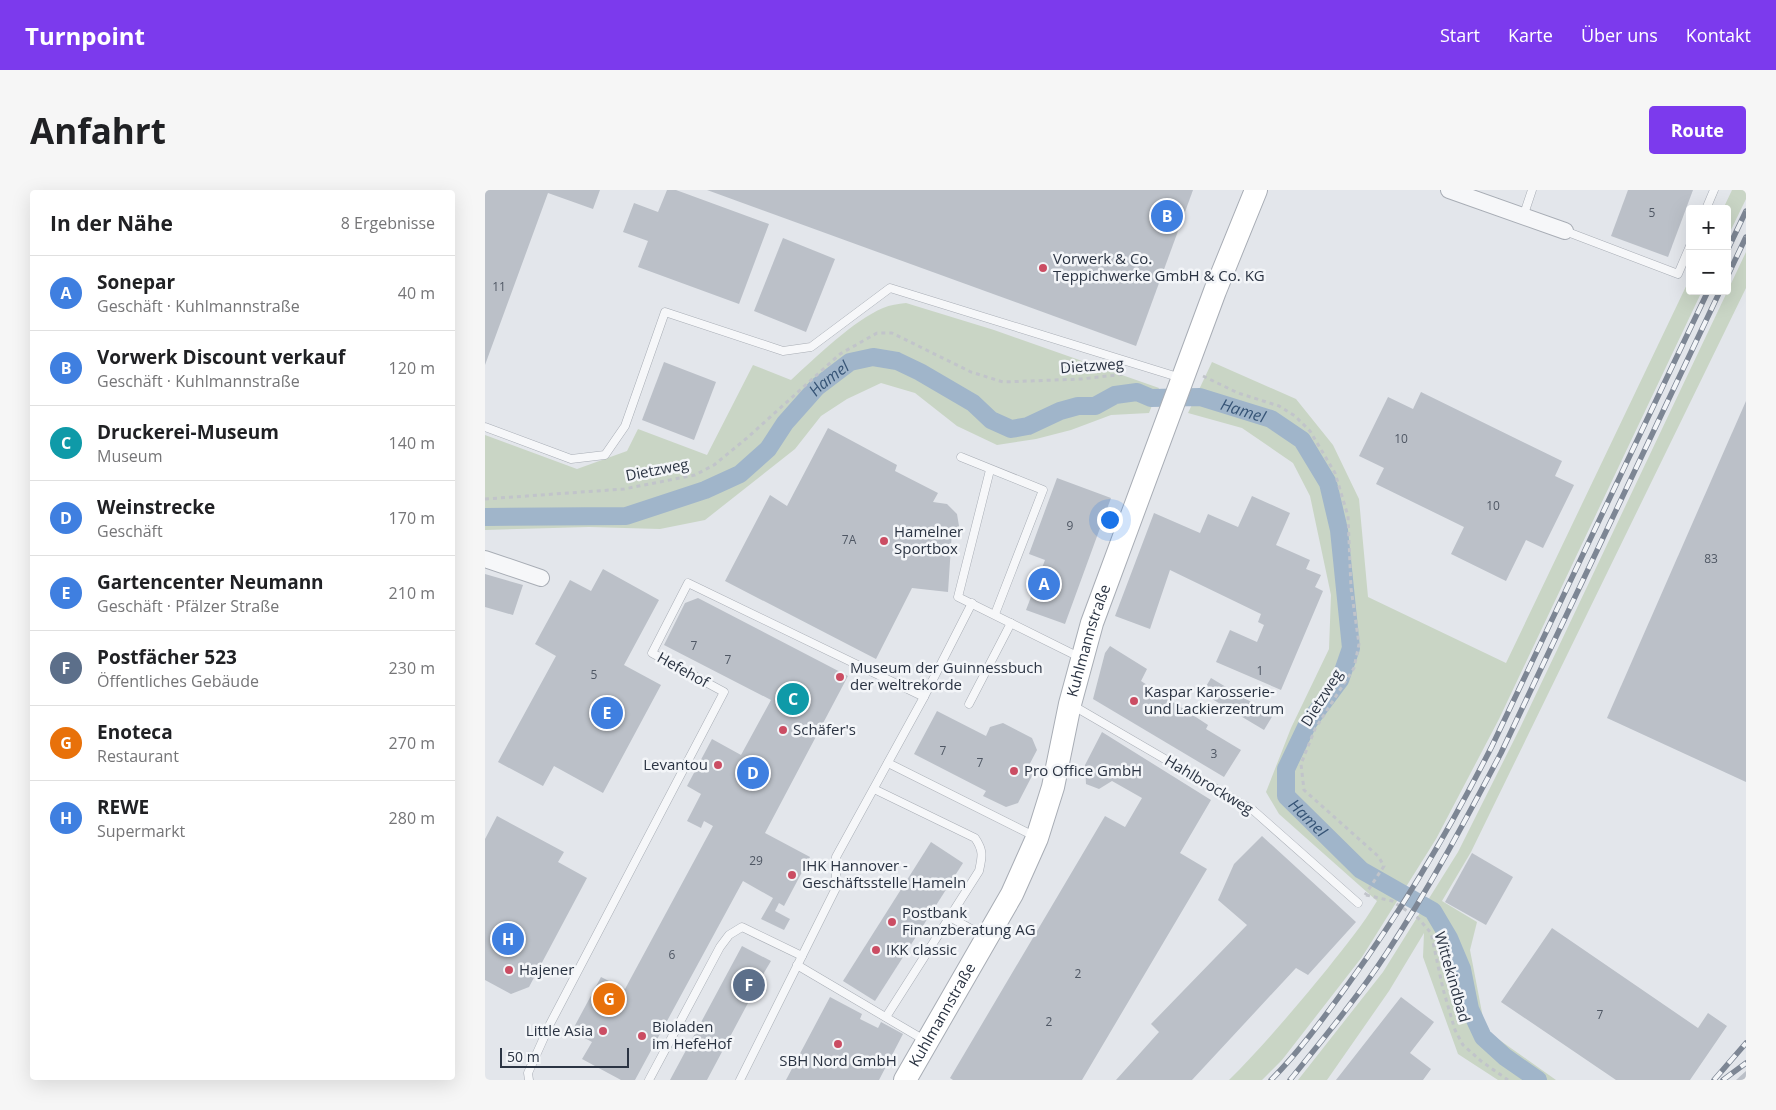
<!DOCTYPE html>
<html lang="de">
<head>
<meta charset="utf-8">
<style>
	body { margin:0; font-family:"Open Sans",sans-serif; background:#f6f6f6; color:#202124 }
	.controls { position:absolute; right:15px; top:15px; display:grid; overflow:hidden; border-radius:5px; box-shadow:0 5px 20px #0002 }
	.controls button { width:45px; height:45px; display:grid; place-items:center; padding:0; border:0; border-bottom:1px solid #e0e0e0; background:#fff; color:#202124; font:25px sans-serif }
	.scale { position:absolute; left:15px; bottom:12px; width:129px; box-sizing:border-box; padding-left:5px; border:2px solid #2b3443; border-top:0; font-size:14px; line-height:18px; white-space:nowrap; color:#2b3443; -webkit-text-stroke:4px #f3f5f8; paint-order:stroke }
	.you { position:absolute; left:624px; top:329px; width:18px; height:18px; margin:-12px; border:4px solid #fff; border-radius:50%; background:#1a73e8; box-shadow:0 0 0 8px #1a73e833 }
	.badge { display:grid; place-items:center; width:32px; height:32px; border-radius:50%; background:#7c3aed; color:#fff; font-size:16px; font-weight:700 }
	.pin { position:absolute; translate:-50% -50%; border:2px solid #fff; box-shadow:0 1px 5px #0006 }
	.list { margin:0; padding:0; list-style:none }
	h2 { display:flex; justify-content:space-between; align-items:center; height:65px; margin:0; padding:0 20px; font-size:21px }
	h2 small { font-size:16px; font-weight:400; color:#757577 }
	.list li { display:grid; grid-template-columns:32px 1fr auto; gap:15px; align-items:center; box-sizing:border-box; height:75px; padding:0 20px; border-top:1px solid #e0e0e0 }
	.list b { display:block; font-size:19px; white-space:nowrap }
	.list p { margin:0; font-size:16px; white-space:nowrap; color:#757577 }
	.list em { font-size:16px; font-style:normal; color:#757577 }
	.map { position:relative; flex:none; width:1261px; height:890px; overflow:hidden; border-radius:5px }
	header { display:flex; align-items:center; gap:30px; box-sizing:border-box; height:70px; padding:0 25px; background:#7c3aed; color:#fff }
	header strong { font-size:24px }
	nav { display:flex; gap:28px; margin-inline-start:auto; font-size:18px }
	.intro { display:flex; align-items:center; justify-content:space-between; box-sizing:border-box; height:120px; padding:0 30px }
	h1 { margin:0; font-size:35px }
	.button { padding:12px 22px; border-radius:5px; background:#7c3aed; color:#fff; font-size:18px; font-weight:700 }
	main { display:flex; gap:30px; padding:0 30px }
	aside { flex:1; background:#fff; border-radius:5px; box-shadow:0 5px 20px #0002 }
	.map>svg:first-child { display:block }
	.green { fill:#c9d5c5 }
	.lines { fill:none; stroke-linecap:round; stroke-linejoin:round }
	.canal { stroke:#a0b5ca; stroke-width:18 }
	.building { fill:#bbc0c8 }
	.lane-casing { stroke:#a8adb5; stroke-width:9 }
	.street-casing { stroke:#a8adb5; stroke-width:18 }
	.secondary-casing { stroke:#a8adb5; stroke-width:24 }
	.path { stroke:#c1c4ca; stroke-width:3; stroke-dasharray:4 4; stroke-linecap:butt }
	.lane { stroke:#f6f7f9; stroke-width:8 }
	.street { stroke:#f6f7f9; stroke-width:16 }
	.secondary { stroke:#fff; stroke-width:22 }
	.rail-casing { stroke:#7d8694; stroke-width:5.5 }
	.rail { stroke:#f3f5f8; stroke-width:4; stroke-dasharray:11; stroke-linecap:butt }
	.poi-dot { fill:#cb4d63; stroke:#f3f5f8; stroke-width:2 }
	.labels { text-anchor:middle; stroke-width:5; stroke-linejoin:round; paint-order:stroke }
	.number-label { font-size:12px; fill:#4f5764 }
	.poi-label { font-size:15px; fill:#2b3443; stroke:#f3f5f8; text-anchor:start }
	.street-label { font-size:15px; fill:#2b3443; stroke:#f3f5f8 }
	.water-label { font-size:16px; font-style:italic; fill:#365476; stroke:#f3f5f8 }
</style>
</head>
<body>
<header>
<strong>Turnpoint</strong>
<nav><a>Start</a><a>Karte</a><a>Über uns</a><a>Kontakt</a></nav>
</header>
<div class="intro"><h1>Anfahrt</h1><a class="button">Route</a></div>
<main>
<aside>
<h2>In der Nähe<small>8 Ergebnisse</small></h2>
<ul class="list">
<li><span class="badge" style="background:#3f7fe0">A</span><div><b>Sonepar</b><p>Geschäft · Kuhlmannstraße</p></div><em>40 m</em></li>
<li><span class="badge" style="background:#3f7fe0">B</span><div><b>Vorwerk Discount verkauf</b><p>Geschäft · Kuhlmannstraße</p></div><em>120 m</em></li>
<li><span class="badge" style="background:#0f9aa8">C</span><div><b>Druckerei-Museum</b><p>Museum</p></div><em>140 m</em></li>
<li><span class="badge" style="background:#3f7fe0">D</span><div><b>Weinstrecke</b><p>Geschäft</p></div><em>170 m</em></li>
<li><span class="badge" style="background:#3f7fe0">E</span><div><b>Gartencenter Neumann</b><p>Geschäft · Pfälzer Straße</p></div><em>210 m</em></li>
<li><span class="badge" style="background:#5c6f8a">F</span><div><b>Postfächer 523</b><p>Öffentliches Gebäude</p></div><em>230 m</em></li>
<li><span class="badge" style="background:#e8710a">G</span><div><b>Enoteca</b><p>Restaurant</p></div><em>270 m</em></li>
<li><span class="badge" style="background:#3f7fe0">H</span><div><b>REWE</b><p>Supermarkt</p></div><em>280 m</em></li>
</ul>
</aside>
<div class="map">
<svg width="1261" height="890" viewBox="0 0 1261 890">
	<rect width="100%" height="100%" fill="#e3e6eb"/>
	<g class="green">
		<path d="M1247,0H1261V9L1242,48V19H1238Z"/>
		<path d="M1261,62V98L986,662L957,711L992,732L985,760L999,833L1006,844L1071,890H1013L973,864L938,767L939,743L904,801L842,890H813L898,782L973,662L1035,538Z"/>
		<path d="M1205,88V101H1217L1014,529L951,649L877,767L797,870L777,890H744C779,855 811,817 843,778C860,756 878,735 892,711L794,624L781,602L806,538L844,459L846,405L825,306L808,273L757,238L703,223L727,172L811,209L848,255L874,309L883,407L1021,473Z"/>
		<path d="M421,113L509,140L674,198L664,223L626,225L586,240L551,249L512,255L472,236L430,203L396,193L362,209L336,226L310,259L220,330L175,339L104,337L0,340V245L92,279L142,261L153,239L222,265L268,175L306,190C330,168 369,130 398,118C405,115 413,114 421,113Z"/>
	</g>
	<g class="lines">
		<path class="canal" id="s1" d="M0,327L141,326L220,300L255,284L283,259L300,233L332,197L365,172L388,167L412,171L435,182L488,213L506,230L526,239L543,236L575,221L593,216H610L630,205L652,202L666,208L715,207L786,229L817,250L843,293L854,340L866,458L855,490L823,533L801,579V606L876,680L948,721L964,748L977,779L985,819L998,847L1020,867L1053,890"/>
	</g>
	<g class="building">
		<path d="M0,0H115L108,19L63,3L0,175Z"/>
		<path d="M182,0H191L284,34L254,114L153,77L163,51L138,42L149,13L173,22Z"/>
		<path d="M222,0H708L651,156Z"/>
		<path d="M1143,0H1208L1183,67L1126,46Z"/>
		<path d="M298,48L350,69L321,142L269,121Z"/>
		<path d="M179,172L231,192L209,250L157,230Z"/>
		<path d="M936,202L1077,271L1070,286L1089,295L1058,358L1041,350L1021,391L966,364L979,337L891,294L899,278L874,266L903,207L928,219Z"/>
		<path d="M1261,211V592L1122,528Z"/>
		<path d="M343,238L412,275L410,281L453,303L448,312L462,314L472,324L475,342L467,341L463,402L427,398L391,469L240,391L285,305L302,316Z"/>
		<path d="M572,288L626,308L580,434L541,420L560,370L544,364Z"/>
		<path d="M767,306L805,323L791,355L825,370L821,379L836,385L830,397L838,401L796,500L731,472L745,440L772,452L779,435L773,432L776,424L685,380L665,439L630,426L669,323L715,343L723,324L753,337Z"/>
		<path d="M118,379L174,410L139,475L176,495L118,603L69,576L58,596L13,572L71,466L50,454L85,390L106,401Z"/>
		<path d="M0,384L38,395L28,425L0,417Z"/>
		<path d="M213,408L363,486L280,643L325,667L299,716L294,713L290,721L305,729L299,740L276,729L288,708L258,691L150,890H136L97,869L107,852L87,841L116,787L140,799L228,636L219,631L216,638L202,631L216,604L202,596L227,549L256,565L286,510L179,455L200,413Z"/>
		<path d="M625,456L662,479L656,491L723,535L721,539L756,560L739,587L608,509L620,463Z"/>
		<path d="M726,488L788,525L779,540L717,503Z"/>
		<path d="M452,521L501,546L505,537L518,533L547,548L552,560L541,581L548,584L533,613L521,617L498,606L501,601L429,564Z"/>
		<path d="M617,542L726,610L695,663L722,679L597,890H468L465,888L620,626L640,637L657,608L627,591L614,599L601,594L600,575Z"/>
		<path d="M12,626L79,662L73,672L102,688L44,797L26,804L0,790V649Z"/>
		<path d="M777,646L871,732L823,785L811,778L707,890H631L674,842L666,834L762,735L733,710L749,674Z"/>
		<path d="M446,652L478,673L390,811L358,791Z"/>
		<path d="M987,663L1028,687L1001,735L960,712Z"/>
		<path d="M1067,738L1213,838L1223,823L1242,836L1205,890H1131L1016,812Z"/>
		<path d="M257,756L286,771L280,781L222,890H185Z"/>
		<path d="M345,807L377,824L375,829L393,838L396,832L418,844L394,890H301Z"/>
		<path d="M916,807L949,832L925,863L946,879L938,890H851Z"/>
		<path d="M1261,881V890H1251Z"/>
	</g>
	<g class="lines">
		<defs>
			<g id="lane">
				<path d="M1221,19L1229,0"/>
				<path d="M1038,27L1047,0"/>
				<path d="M1080,41L1193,84L1205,56"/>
				<path d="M0,237L86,269L120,265L140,236L180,122L298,161L326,157L405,98L696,188"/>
				<path d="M476,267L558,300L510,424"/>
				<path d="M505,280L473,407L596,468"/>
				<path d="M439,507L487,413"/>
				<path d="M484,514L526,433"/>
				<path d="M587,515L769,621L873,713"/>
				<path d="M403,573L551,647"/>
				<path d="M389,599L490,648C499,661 497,667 494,681L401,827"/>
				<path d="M465,727L500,747"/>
				<path d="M312,775L441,851"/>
				<path d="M44,890L43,883L65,834L239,502L167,463L203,393L439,507L351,667V698L255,890"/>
				<path d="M164,890L235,757L244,745L257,737L317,766"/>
			</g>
			<g id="street">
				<path d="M964,0L1080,41"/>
				<path d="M0,369L56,388"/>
			</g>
			<g id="secondary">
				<path id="s2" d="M420,890L527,704L552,648L568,597L585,514L607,433L730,101L771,0"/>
			</g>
		</defs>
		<use href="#lane" class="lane-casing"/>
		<use href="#street" class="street-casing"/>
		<use href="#secondary" class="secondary-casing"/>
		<g class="path">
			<path d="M718,186L753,203L794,216L810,226L825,241L850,283L863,326L866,398L874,454L869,478L830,539L816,574L819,600L893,666L899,676L880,705"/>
			<path d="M0,309L139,299L210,285L229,275L262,248L355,164L392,143H407L486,182L518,192L596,189L640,184"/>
			<path d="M881,705L907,711L933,728L946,743L958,799L970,840L978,855L996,871L1023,890"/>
		</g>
		<use href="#lane" class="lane"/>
		<use href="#street" class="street"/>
		<use href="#secondary" class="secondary"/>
		<defs>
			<g id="rail">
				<path d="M1242,61L1261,21"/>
				<path d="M1242,87L1261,47"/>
				<path d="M786,890C815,861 840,826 864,793C919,717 965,639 1007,556L1223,101"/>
				<path d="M805,890C838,849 872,808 901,764C944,699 980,631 1016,563L1235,101"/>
				<path d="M1229,890L1261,853"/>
				<path d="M1238,890L1261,873"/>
			</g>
		</defs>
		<use href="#rail" class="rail-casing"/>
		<use href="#rail" class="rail"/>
	</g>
	<g class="poi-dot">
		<circle cx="558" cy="78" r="5"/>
		<circle cx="399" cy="351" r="5"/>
		<circle cx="355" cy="487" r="5"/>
		<circle cx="649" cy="511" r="5"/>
		<circle cx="298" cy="540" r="5"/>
		<circle cx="233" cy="575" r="5"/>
		<circle cx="529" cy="581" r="5"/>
		<circle cx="307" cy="685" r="5"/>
		<circle cx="407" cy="732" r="5"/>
		<circle cx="391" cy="760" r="5"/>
		<circle cx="24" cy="780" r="5"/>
		<circle cx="118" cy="841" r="5"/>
		<circle cx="157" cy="846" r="5"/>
		<circle cx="353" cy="854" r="5"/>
	</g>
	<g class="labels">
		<g class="number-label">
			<text x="1167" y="27">5</text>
			<text x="14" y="101">11</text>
			<text x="916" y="253">10</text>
			<text x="1008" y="320">10</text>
			<text x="585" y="340">9</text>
			<text x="364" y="354">7A</text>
			<text x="1226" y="373">83</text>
			<text x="209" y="460">7</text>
			<text x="243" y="474">7</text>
			<text x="775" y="485">1</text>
			<text x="109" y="489">5</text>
			<text x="458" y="565">7</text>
			<text x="729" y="568">3</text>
			<text x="495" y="577">7</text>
			<text x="271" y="675">29</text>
			<text x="187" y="769">6</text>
			<text x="593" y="788">2</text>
			<text x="1115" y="829">7</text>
			<text x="564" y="836">2</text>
		</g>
		<g class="poi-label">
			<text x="568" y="74">Vorwerk &amp; Co.<tspan x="568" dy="17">Teppichwerke GmbH &amp; Co. KG</tspan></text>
			<text x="409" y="347">Hamelner<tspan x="409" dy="17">Sportbox</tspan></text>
			<text x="365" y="483">Museum der Guinnessbuch<tspan x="365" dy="17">der weltrekorde</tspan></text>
			<text x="659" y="507">Kaspar Karosserie-<tspan x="659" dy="17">und Lackierzentrum</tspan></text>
			<text x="308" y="545">Schäfer's</text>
			<text x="223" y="580" text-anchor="end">Levantou</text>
			<text x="539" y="586">Pro Office GmbH</text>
			<text x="317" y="681">IHK Hannover -<tspan x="317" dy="17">Geschäftsstelle Hameln</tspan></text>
			<text x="417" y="728">Postbank<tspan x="417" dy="17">Finanzberatung AG</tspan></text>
			<text x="401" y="765">IKK classic</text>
			<text x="34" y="785">Hajener</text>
			<text x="167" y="842">Bioladen<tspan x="167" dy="17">im HefeHof</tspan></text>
			<text x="108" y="846" text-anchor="end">Little Asia</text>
			<text x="353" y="876" text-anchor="middle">SBH Nord GmbH</text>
		</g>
		<g class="street-label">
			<text transform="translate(607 176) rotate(-4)" y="5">Dietzweg</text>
			<text transform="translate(172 280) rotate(-11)" y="5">Dietzweg</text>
			<text dy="5" stroke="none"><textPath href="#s2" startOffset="480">Kuhlmannstraße</textPath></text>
			<text transform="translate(198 480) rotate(29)" y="5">Hefehof</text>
			<text transform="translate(837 508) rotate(-58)" y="5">Dietzweg</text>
			<text transform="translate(724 595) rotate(31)" y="5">Hahlbrockweg</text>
			<text transform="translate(967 787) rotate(74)" y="5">Wittekindbad</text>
			<text dy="5" stroke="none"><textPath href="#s2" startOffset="75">Kuhlmannstraße</textPath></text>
		</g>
		<g class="water-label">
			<text dy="6" stroke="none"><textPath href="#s1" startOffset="394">Hamel</textPath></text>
			<text dy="6" stroke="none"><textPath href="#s1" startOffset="845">Hamel</textPath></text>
			<text dy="6" stroke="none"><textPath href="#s1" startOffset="1325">Hamel</textPath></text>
		</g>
	</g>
</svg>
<div class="controls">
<button>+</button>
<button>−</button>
</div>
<div class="scale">50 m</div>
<div class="you"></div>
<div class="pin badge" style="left:559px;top:394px;background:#3f7fe0">A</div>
<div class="pin badge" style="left:682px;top:26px;background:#3f7fe0">B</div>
<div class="pin badge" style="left:308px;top:509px;background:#0f9aa8">C</div>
<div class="pin badge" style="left:268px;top:583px;background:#3f7fe0">D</div>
<div class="pin badge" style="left:122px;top:523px;background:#3f7fe0">E</div>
<div class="pin badge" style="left:264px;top:795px;background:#5c6f8a">F</div>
<div class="pin badge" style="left:124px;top:809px;background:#e8710a">G</div>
<div class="pin badge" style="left:23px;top:749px;background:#3f7fe0">H</div>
</div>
</main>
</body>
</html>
